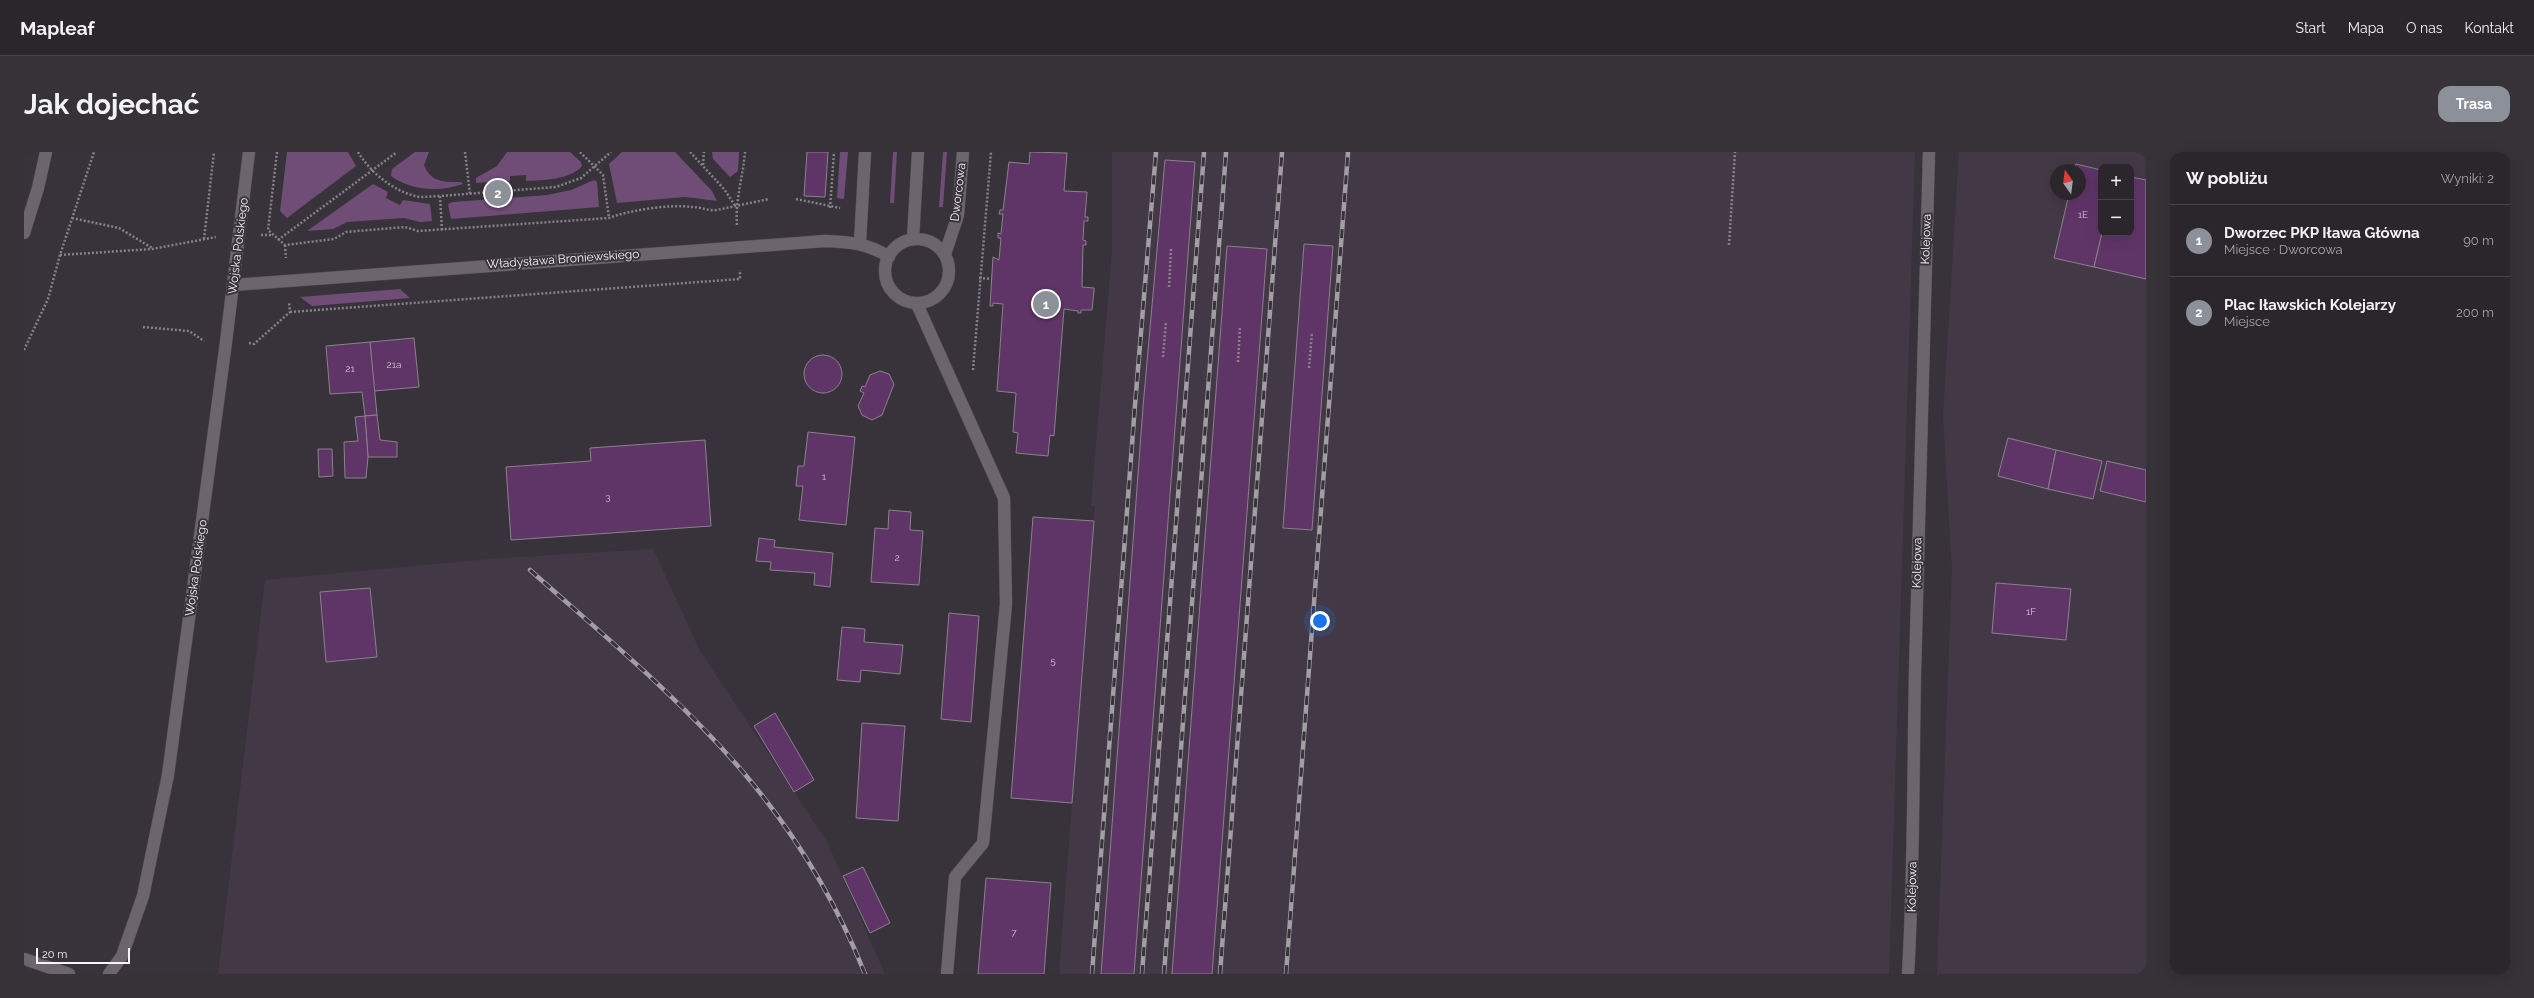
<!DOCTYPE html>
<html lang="pl">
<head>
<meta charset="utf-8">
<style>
	body { margin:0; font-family:Raleway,sans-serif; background:#363238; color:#f1f3f6 }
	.controls { position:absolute; right:12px; top:12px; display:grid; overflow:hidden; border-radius:8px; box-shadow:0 4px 16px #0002 }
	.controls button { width:36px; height:36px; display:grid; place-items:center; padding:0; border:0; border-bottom:1px solid #464348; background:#2a262c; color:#f1f3f6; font:20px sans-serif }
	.compass { position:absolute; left:2026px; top:12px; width:36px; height:36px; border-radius:50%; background:#2a262c; box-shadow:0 4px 16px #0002; rotate:346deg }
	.scale { position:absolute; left:12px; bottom:10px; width:94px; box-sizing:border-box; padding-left:4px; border:2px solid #f6f3f7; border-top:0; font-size:11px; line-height:14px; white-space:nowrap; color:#f6f3f7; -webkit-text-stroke:3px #38333a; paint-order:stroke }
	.you { position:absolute; left:1296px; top:469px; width:14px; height:14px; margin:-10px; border:3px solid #fff; border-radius:50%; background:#1a73e8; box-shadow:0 0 0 6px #1a73e833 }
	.badge { display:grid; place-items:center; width:26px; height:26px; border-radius:50%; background:#8c9099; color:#fff; font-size:13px; font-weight:700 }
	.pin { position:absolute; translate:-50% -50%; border:2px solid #fff; box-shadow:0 1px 4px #0006 }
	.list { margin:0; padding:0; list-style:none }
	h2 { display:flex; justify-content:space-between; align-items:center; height:52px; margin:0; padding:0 16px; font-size:17px }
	h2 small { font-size:13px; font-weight:400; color:#a5a5a9 }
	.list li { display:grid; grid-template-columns:26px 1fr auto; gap:12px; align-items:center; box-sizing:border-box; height:72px; padding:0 16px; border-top:1px solid #464348 }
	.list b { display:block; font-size:15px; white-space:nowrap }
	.list p { margin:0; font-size:13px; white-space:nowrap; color:#a5a5a9 }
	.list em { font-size:13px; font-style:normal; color:#a5a5a9 }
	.map { position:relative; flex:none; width:2122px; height:822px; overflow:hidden; border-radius:12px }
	header { display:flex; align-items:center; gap:24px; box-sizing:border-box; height:56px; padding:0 20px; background:#2a262c; border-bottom:1px solid #464348 }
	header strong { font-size:19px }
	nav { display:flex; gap:22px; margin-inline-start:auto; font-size:14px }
	.intro { display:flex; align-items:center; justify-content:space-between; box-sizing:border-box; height:96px; padding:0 24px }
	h1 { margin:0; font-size:28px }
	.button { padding:10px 18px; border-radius:12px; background:#8c9099; color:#fff; font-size:14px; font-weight:700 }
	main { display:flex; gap:24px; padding:0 24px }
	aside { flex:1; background:#2a262c; border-radius:12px; box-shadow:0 4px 16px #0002 }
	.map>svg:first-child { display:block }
	.built { fill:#433946; fill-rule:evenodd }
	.green { fill:#6f4d77 }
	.building { fill:#5f3568; stroke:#89828a }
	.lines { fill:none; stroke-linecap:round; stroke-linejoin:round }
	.lane-casing { stroke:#534f54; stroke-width:13 }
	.street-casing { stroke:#534f54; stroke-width:13 }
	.secondary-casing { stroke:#534f54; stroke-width:13 }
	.path { stroke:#868287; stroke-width:2.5; stroke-dasharray:2 2; stroke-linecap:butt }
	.lane { stroke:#6c656d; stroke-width:12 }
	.street { stroke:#6c656d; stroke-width:12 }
	.secondary { stroke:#6c656d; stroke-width:12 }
	.rail-casing { stroke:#a29ea3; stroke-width:4.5 }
	.rail { stroke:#38333a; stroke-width:3; stroke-dasharray:9; stroke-linecap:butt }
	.labels { text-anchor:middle; stroke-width:4; stroke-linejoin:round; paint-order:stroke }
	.number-label { font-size:10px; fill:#d0c4d3 }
	.street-label { font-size:12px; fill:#f6f3f7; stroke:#38333a }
</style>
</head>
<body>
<header>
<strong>Mapleaf</strong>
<nav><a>Start</a><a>Mapa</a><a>O nas</a><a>Kontakt</a></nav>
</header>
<div class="intro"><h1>Jak dojechać</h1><a class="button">Trasa</a></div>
<main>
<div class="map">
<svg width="2122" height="822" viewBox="0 0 2122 822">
	<rect width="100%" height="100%" fill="#38333a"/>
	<g class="built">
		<path d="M1088,0H1891L1865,822H1035L1071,354H1067L1088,99Z"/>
		<path d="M1935,0H2122V822H1913L1928,417L1919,264ZM2077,15H2107V81H2077ZM2032,18H2056V42H2032Z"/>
		<path d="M629,397L676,499L803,690L861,822H194L241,428L465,407Z"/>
	</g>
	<g class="green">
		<path d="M263,0H324L332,14L263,66L256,59Z"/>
		<path d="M391,0H405L400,13C407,31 421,30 437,30L439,32C416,40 387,39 367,24L368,17Z"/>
		<path d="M483,0H546L557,10L558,14C547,28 518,28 502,29V23L486,24V29L452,31V26L473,14Z"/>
		<path d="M598,0H651L688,39L693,49L661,45L593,51L585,12Z"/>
		<path d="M688,0H715L714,19L706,25L689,7Z"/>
		<path d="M816,0H824L820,47L813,46Z"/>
		<path d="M869,0H873L870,51H866Z"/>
		<path d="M919,0H923L919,55H915Z"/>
		<path d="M570,28L573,30L575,55L427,67L424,52L429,50L523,43L547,38Z"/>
		<path d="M349,32L364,40L362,46L376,53L379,48L406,52L408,69L396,70L380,66L323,70L309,77L283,79Z"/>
		<path d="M376,137L386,146L288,154L276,145Z"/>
	</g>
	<g class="building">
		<path d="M783,0H804L801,45L780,44Z"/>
		<path d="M1006,0L1043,1L1040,39L1063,40L1061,65H1064V69H1060L1059,88L1062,89V93H1059L1058,135L1070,136V139L1068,158H1057V161H1054V159L1040,157L1030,284L1026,283L1024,304L992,301L994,281L989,280L992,241L973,239L979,152L969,151V154H966L969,105L975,108L977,86H974V81L977,82L979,62H975L976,58H979L985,10L1005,12Z"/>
		<path d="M1141,8L1171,10L1110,822H1077L1119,255Z"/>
		<path d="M2052,12L2077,18L2078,81L2070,115L2030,106L2045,42H2056V18H2050Z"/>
		<path d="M2107,25L2122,28V127L2070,115L2078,81H2107Z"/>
		<path d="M1280,92L1309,94L1288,378L1259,376Z"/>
		<path d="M1203,94L1243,97L1188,822H1148Z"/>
		<path d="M390,186L395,235L350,239L346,190Z"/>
		<path d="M346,190L353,263L341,264L338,240L306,242L302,194Z"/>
		<circle cx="799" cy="222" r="19"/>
		<path d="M856,219L865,222L870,232L858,263L848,268L838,263L834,254L840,241L836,239L838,234L841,235L846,223Z"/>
		<path d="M353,263L356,288L373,290V305H344L341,264Z"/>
		<path d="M341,264L344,305L342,326H321L320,290L334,289L331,265Z"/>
		<path d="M784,280L831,285L822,373L775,368L779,334H772L774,314H780Z"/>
		<path d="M1984,286L2032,298L2024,337L1974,324Z"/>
		<path d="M681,288L687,374L487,388L482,315L567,309L566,296Z"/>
		<path d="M294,297H308L309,324L295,325Z"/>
		<path d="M2032,298L2078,309L2069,347L2024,337Z"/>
		<path d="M2083,309L2122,318V350L2076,339Z"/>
		<path d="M865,358L887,360L886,378L899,379L895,433L847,430L851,376L864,377Z"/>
		<path d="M1009,365L1070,369L1048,651L987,646Z"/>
		<path d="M735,386L751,388L750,395L809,401L806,435L790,433L791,421L746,418L747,410L732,409Z"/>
		<path d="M1972,431L2047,437L2042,488L1968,481Z"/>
		<path d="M346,436L353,505L302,510L296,440Z"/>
		<path d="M925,461L955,464L947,570L917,567Z"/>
		<path d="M818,475L841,477L840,490L879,493L876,522L837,518L836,530L813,528Z"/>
		<path d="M751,561L790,628L770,640L730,574Z"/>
		<path d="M838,571L881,574L874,669L832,666Z"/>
		<path d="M839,715L866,771L846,781L819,724Z"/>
		<path d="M962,726L1027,731L1020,822H954Z"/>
	</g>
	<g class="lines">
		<defs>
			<g id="lane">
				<path d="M889,87L894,0"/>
				<path d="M836,91L841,0"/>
				<path d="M893,152L980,346L982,452L959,691L931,725L923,822"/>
				<path d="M1884,822C1890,722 1889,621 1891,521C1895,347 1899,173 1905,0"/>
			</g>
			<g id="street">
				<circle cx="893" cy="119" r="32"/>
				<path d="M921,102L934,63L939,0"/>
				<path d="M209,133L801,89C825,90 844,91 865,105"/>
				<path d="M85,822L98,804L119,744L144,623L202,190L225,0"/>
			</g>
			<g id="secondary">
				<path d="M0,81L14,36L22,0"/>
				<path d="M0,807L45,822"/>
			</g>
		</defs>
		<use href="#lane" class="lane-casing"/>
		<use href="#street" class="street-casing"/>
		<use href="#secondary" class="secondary-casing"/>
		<g class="path">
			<path d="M253,0L244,78L261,93L310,87L322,80L381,75L394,79L585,66C606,58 646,52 668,55C677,55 684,59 693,58L745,47"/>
			<path d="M334,0C346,20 368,38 391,44C398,46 408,44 416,44"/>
			<path d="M441,0L446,42"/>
			<path d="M556,0L579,23L585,66"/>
			<path d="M666,0L700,37L712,55"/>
			<path d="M679,13L680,0"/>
			<path d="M772,47L816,56"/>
			<path d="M806,56L810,0"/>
			<path d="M48,66L95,76L128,96"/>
			<path d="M713,73C711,48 719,25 721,0"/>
			<path d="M418,78L416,44L532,35L557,26L587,0"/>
			<path d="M237,83H248"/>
			<path d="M180,87L190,0"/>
			<path d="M254,88L373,0"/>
			<path d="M261,93L262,106"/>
			<path d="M1705,93L1711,0"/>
			<path d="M36,103L128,97L192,85"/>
			<path d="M955,126L968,127"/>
			<path d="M1145,135L1147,97"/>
			<path d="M266,160L716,127V118"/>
			<path d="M119,175L165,179L180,189"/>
			<path d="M225,191L230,192L266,160L265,150"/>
			<path d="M0,198L24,147L36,103L70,0"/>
			<path d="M1139,205L1142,169"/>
			<path d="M1214,210L1216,175"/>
			<path d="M1285,216L1288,180"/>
			<path d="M949,218L967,0"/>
		</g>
		<use href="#lane" class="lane"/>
		<use href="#street" class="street"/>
		<use href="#secondary" class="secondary"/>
		<defs>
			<g id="rail">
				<path d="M506,418C579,483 656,546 719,620C770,680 812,749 841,822"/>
				<path d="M1068,822L1111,253L1132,0"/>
				<path d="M1118,822L1180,0"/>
				<path d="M1140,822L1202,0"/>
				<path d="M1196,822L1258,0"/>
				<path d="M1262,822L1324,0"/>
			</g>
		</defs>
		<use href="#rail" class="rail-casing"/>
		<use href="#rail" class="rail"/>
	</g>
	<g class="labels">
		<g class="number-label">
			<text x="2059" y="66">1E</text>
			<text x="370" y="216">21a</text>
			<text x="326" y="220">21</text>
			<text x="800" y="328">1</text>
			<text x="584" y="348">3</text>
			<text x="873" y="409">2</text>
			<text x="2007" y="463">1F</text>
			<text x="1029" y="512">5</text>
			<text x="990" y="784">7</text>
		</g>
		<g class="street-label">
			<text transform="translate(934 40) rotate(-83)" y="4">Dworcowa</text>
			<text transform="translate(1902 87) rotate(-88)" y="4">Kolejowa</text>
			<text transform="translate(214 94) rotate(-83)" y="4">Wojska Polskiego</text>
			<text transform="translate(539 107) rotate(-4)" y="4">Władysława Broniewskiego</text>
			<text transform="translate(1893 411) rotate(-89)" y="4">Kolejowa</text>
			<text transform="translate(172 416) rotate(-82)" y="4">Wojska Polskiego</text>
			<text transform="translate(1888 735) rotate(-89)" y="4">Kolejowa</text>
		</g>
	</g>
</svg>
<div class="controls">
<button>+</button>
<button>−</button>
</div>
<svg class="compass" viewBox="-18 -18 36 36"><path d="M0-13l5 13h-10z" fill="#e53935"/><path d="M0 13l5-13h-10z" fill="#a5a5a9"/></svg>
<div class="scale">20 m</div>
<div class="you"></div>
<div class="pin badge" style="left:1022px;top:152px">1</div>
<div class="pin badge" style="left:474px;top:41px">2</div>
</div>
<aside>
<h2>W pobliżu<small>Wyniki: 2</small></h2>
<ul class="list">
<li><span class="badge">1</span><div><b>Dworzec PKP Iława Główna</b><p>Miejsce · Dworcowa</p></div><em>90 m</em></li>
<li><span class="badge">2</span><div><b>Plac Iławskich Kolejarzy</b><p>Miejsce</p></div><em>200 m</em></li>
</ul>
</aside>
</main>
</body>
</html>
